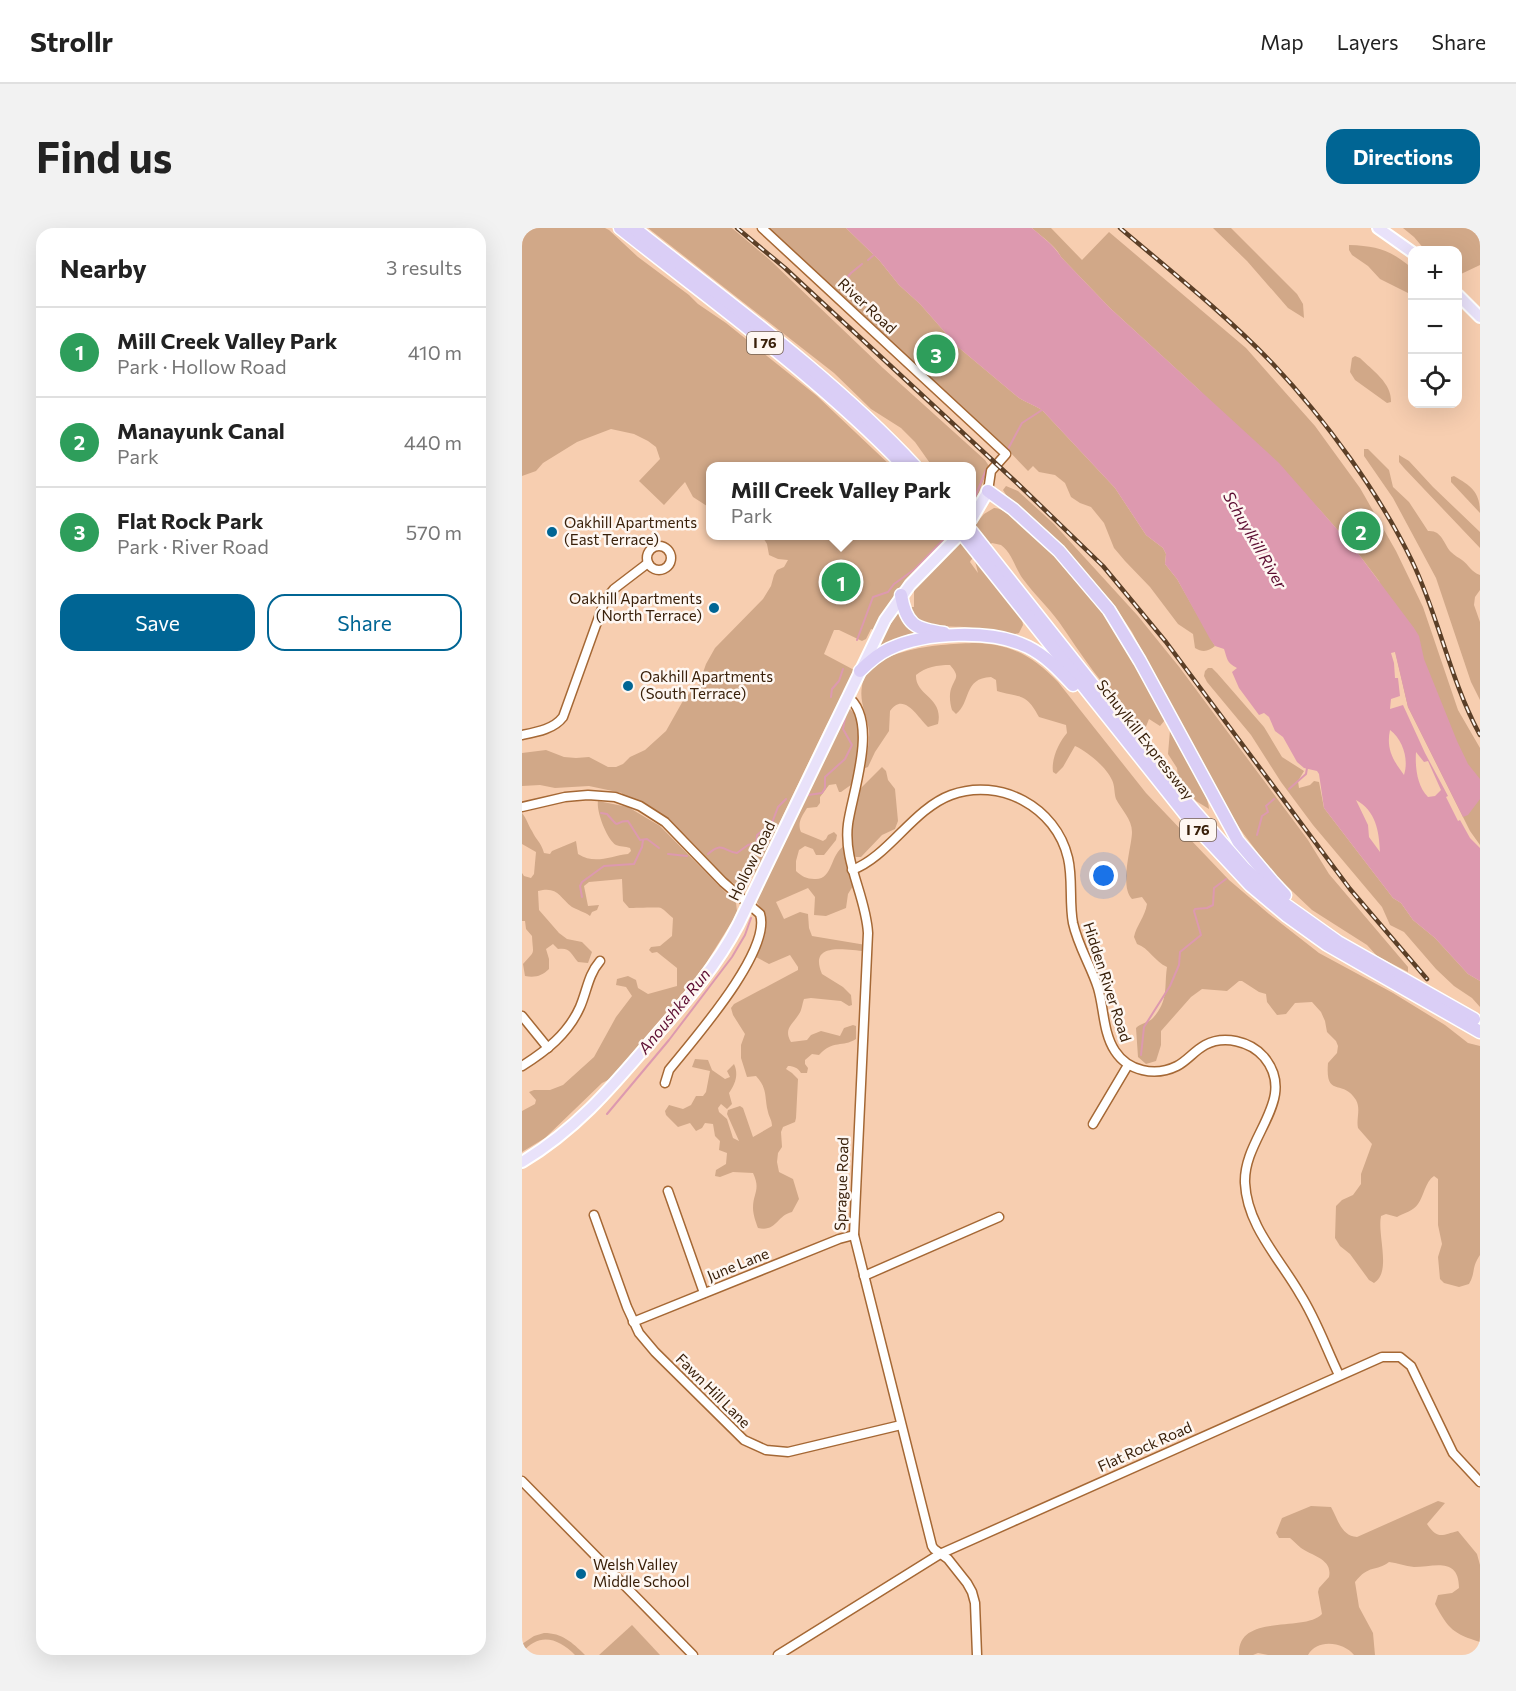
<!DOCTYPE html>
<html lang="en">
<head>
<meta charset="utf-8">
<style>
	body { margin:0; font-family:Commissioner,sans-serif; background:#f2f2f2; color:#222 }
	.controls { position:absolute; right:18px; top:18px; display:grid; overflow:hidden; border-radius:12px; box-shadow:0 6px 24px #0002 }
	.controls button { width:54px; height:54px; display:grid; place-items:center; padding:0; border:0; border-bottom:2px solid #e0e0e0; background:#fff; color:#222; font:30px sans-serif }
	.you { position:absolute; left:582px; top:648px; width:21px; height:21px; margin:-15px; border:4px solid #fff; border-radius:50%; background:#1a73e8; box-shadow:0 0 0 9px #1a73e833 }
	.badge { display:grid; place-items:center; width:39px; height:39px; border-radius:50%; background:#006594; color:#fff; font-size:20px; font-weight:700 }
	.pin { position:absolute; translate:-50% -50%; border:3px solid #fff; box-shadow:0 2px 6px #0006 }
	.popup { position:absolute; left:184px; top:234px; width:270px; height:78px; box-sizing:border-box; display:grid; place-content:center; border-radius:12px; background:#fff; filter:drop-shadow(0 2px 4px #0005); font-size:20px; white-space:nowrap; color:#767676 }
	.popup b { font-size:22px; color:#222 }
	.popup::after { content:''; position:absolute; left:50%; top:100%; margin-left:-12px; border:12px solid transparent; border-top-color:#fff }
	.list { margin:0; padding:0; list-style:none }
	h2 { display:flex; justify-content:space-between; align-items:center; height:78px; margin:0; padding:0 24px; font-size:26px }
	h2 small { font-size:20px; font-weight:400; color:#767676 }
	.list li { display:grid; grid-template-columns:39px 1fr auto; gap:18px; align-items:center; box-sizing:border-box; height:90px; padding:0 24px; border-top:2px solid #e0e0e0 }
	.list b { display:block; font-size:22px; white-space:nowrap }
	.list p { margin:0; font-size:20px; white-space:nowrap; color:#767676 }
	.list em { font-size:20px; font-style:normal; color:#767676 }
	.actions { display:flex; gap:12px; padding:18px 24px }
	.actions a { flex:1; padding:14px 0; border:2px solid #006594; border-radius:18px; text-align:center; font-size:21px; color:#006594 }
	.actions .main { background:#006594; color:#fff }
	.icon { flex:none; width:33px; height:33px; fill:none; stroke:currentColor; stroke-width:2; stroke-linecap:round; stroke-linejoin:round }
	.map { position:relative; flex:none; width:958px; height:1427px; overflow:hidden; border-radius:18px }
	header { display:flex; align-items:center; gap:36px; box-sizing:border-box; height:84px; padding:0 30px; background:#fff; border-bottom:2px solid #e0e0e0 }
	header strong { font-size:28px }
	nav { display:flex; gap:33px; margin-inline-start:auto; font-size:21px }
	.intro { display:flex; align-items:center; justify-content:space-between; box-sizing:border-box; height:144px; padding:0 36px }
	h1 { margin:0; font-size:42px }
	.button { padding:15px 27px; border-radius:18px; background:#006594; color:#fff; font-size:21px; font-weight:700 }
	main { display:flex; gap:36px; padding:0 36px }
	aside { flex:1; background:#fff; border-radius:18px; box-shadow:0 6px 24px #0002 }
	.map>svg:first-child { display:block }
	.green { fill:#d1a888 }
	.water { fill:#dd99af; fill-rule:evenodd }
	.lines { fill:none; stroke-linecap:round; stroke-linejoin:round }
	.stream { stroke:#dd99af; stroke-width:2 }
	.minor-casing { stroke:#a56835; stroke-width:11 }
	.major-casing { stroke:#fff; stroke-width:14 }
	.highway-casing { stroke:#fff; stroke-width:15 }
	.minor { stroke:#fff; stroke-width:8 }
	.major { stroke:#e9e2fa; stroke-width:10 }
	.highway { stroke:#dacef6; stroke-width:12 }
	.rail-casing { stroke:#5b3f27; stroke-width:4.5 }
	.rail { stroke:#fef7f2; stroke-width:2; stroke-dasharray:7; stroke-linecap:butt }
	.poi-dot { fill:#006594; stroke:#fef7f2; stroke-width:2 }
	.labels { text-anchor:middle; stroke-width:5; stroke-linejoin:round; paint-order:stroke }
	.shield { fill:#fef7f2; stroke:#746050; stroke-width:1.5 }
	.shield-label { font-size:14px; font-weight:bold; fill:#39200a }
	.street-label { font-size:15px; fill:#39200a; stroke:#fef7f2 }
	.poi-label { font-size:15px; fill:#39200a; stroke:#fef7f2; text-anchor:start }
	.water-label { font-size:16px; font-style:italic; fill:#5b0b30; stroke:#fef7f2 }
</style>
</head>
<body>
<header>
<strong>Strollr</strong>
<nav><a>Map</a><a>Layers</a><a>Share</a></nav>
</header>
<div class="intro"><h1>Find us</h1><a class="button">Directions</a></div>
<main>
<aside>
<h2>Nearby<small>3 results</small></h2>
<ul class="list">
<li><span class="badge" style="background:#2e9e5b">1</span><div><b>Mill Creek Valley Park</b><p>Park · Hollow Road</p></div><em>410 m</em></li>
<li><span class="badge" style="background:#2e9e5b">2</span><div><b>Manayunk Canal</b><p>Park</p></div><em>440 m</em></li>
<li><span class="badge" style="background:#2e9e5b">3</span><div><b>Flat Rock Park</b><p>Park · River Road</p></div><em>570 m</em></li>
</ul>
<div class="actions"><a class="main">Save</a><a>Share</a></div>
</aside>
<div class="map">
<svg width="958" height="1427" viewBox="0 0 958 1427">
	<rect width="100%" height="100%" fill="#f7ceb0"/>
	<g class="green">
		<path d="M0,0H83L87,2L116,29L167,67L176,76L204,95L295,168L369,238H188V280L171,269L163,254L142,277L117,253L138,231L134,219L126,213L112,206L89,201L55,214L21,235L14,243L0,248Z"/>
		<path d="M126,0H210L248,32L361,140L463,232L467,238L450,283L449,238H410L393,214L379,200L349,181L312,145Z"/>
		<path d="M245,0H324L357,32L377,57L398,76L436,119L497,170C505,175 512,177 520,182L593,260L624,307L641,320L644,326L643,336L655,351L693,418C687,423 681,425 673,420L671,406L656,396L628,359L603,333L592,320L582,295L569,279L558,275L549,269L543,255L533,247L517,244L511,238L506,243L484,220Z"/>
		<path d="M510,0H529L560,32L587,4L724,120L793,198L838,260L874,323L901,379L936,482L958,520V617L948,603L886,479L857,353L835,324L798,282L674,159L588,80L539,29C533,17 520,9 510,0Z"/>
		<path d="M691,0H709L775,66L781,76L782,90L766,80L725,33Z"/>
		<path d="M881,0H958V37L939,46L936,50V22H903L892,9Z"/>
		<path d="M827,17C856,18 868,22 890,40V67L858,51L846,38L830,27L827,22Z"/>
		<path d="M833,128L838,130C850,142 870,155 869,174L865,175L833,152L828,144L830,130Z"/>
		<path d="M842,221H846L867,242L871,259L887,274L906,303C920,302 921,315 929,324C932,327 937,330 940,332C947,337 949,344 958,347V362L953,369L952,377L958,394V472L949,454L914,350L871,270L842,228Z"/>
		<path d="M877,227L887,233L911,259L958,304V320L882,240L877,234Z"/>
		<path d="M932,248C949,258 958,264 958,285L929,254V249Z"/>
		<path d="M484,258L496,263L532,296L616,388L658,440L786,612L807,646L886,739V744L855,728L845,717L790,682L751,645L718,601L681,539L610,404L590,374L541,319L486,270L481,262Z"/>
		<path d="M472,280C497,279 581,378 595,402C613,431 627,462 643,492L638,498L627,491L623,501C616,498 615,493 610,488C582,461 559,426 537,394C526,379 512,366 501,351C493,340 490,325 479,317L470,315L449,332L448,334L456,345L453,333L500,391L501,397L497,405C484,410 464,402 450,400C431,396 396,406 389,379H392V362L437,316L462,286Z"/>
		<path d="M240,308H428C403,340 370,364 352,402L349,401L344,411L340,413L317,402H312L302,426L334,443L304,498L234,644L224,656H213L206,652L165,609L137,585L100,567V565L67,558L33,560L18,557L0,558V525L24,522L42,529L54,530L67,529L86,539H94L101,536L108,529L123,522L144,503L162,471L177,456L184,436L193,420L241,371L249,358L252,347L255,342L262,339L266,332L256,331L247,327L245,316Z"/>
		<path d="M376,383L381,394L397,405L354,422Z"/>
		<path d="M453,415C489,416 511,428 536,454L624,565L707,652L747,686L797,725L871,765L923,797L946,815L958,818V1027C949,1040 954,1044 947,1056L937,1059L922,1055L918,1051L916,1029L920,1016L916,997V951L912,948C903,954 902,968 896,976C891,983 882,985 875,989L864,986L859,988C855,1007 870,1044 852,1055L847,1052L828,1026L818,1018L813,1010L814,978L820,972L831,967L839,956V946L850,916L836,900C834,891 839,881 834,872C821,850 803,871 806,835L815,825L816,818L814,813L805,804L803,793L799,784L790,774L773,775L764,786L755,787L745,774L744,766L737,764L720,753H717L705,763L680,761L669,769L639,803V817L634,833L624,836L616,829L614,800C619,795 626,795 631,790C647,772 642,759 645,739C633,734 627,720 615,716L612,709C614,698 623,689 625,676L620,669L610,671C597,658 610,618 610,604C610,591 599,581 594,571C592,565 593,558 590,552C585,540 565,523 553,518L541,539L534,546L531,544C529,531 537,514 545,505L544,497L517,489C504,464 498,470 475,463L474,452L469,449C441,450 449,475 434,486L430,482C428,476 427,467 429,461C434,448 438,449 428,437C415,437 404,439 394,447C393,468 422,469 416,496L406,499C396,490 382,463 368,483L367,503L353,524L346,539L343,540C344,528 348,515 347,503C345,487 337,475 340,458C346,419 423,416 453,415Z"/>
		<path d="M686,440H690L695,445L742,499L760,529L782,543L776,553L777,560L788,557L792,553L797,554L802,580L871,670L879,675L891,692L913,710L946,746L958,753V779L950,770L932,758L914,741L882,704L868,697L860,679L791,597L759,554L729,507L685,454L682,448L683,443Z"/>
		<path d="M327,480C346,496 336,533 333,554L319,564H317L314,556L307,557L298,569V575L295,579L285,580C280,588 275,595 279,604L301,613L304,611L306,607L312,604L315,607L314,612L302,627H294L291,621L283,618L277,622L274,633V643C279,648 285,651 292,651C311,653 308,626 322,618L331,658L326,666L324,680L304,688L292,687L293,669L286,660L254,674L262,691L278,684L286,686L287,700L290,708L344,717L343,723C324,722 286,713 300,746L321,759L329,767L330,777L327,778L319,773L289,770L282,771C280,776 280,782 277,786C271,796 261,801 269,814L285,812L289,807L299,803L318,808L322,800L331,797L334,798V811C320,820 312,811 297,827L290,826L283,832V836L286,840L285,845H279C276,840 272,838 266,838L264,841L270,845L276,851L274,890L273,894L261,899L259,904L260,919L256,925L255,934L257,944L271,951L277,971L270,984C254,988 255,1004 236,1000C234,995 231,986 231,980C231,965 239,962 231,945L211,944L198,949L193,948L194,942L204,936L205,925L197,922L198,913L193,908L191,896L183,895L180,900L174,903L168,895L156,899L144,887L143,883L147,877L161,881L169,877L174,868H181L184,864L188,843L170,839L173,831L186,832L190,842L203,851L208,849L205,843L212,836C217,847 213,856 207,865L210,876L205,881L199,876L196,880L197,884L205,891L211,910L217,913L205,886L206,882L218,878L221,880L231,909L250,898C250,892 247,889 246,884C242,868 246,861 234,848L225,849L219,830V817L223,806L211,787L209,780L212,776L276,742V739L268,727L247,736L234,729L242,711L244,688L234,673Z"/>
		<path d="M648,502H650C658,518 687,566 687,581L674,573L656,548L655,540L646,526Z"/>
		<path d="M360,539L364,543L366,552L373,561L376,593L373,601L360,607L339,629H334L330,626L329,607L336,566L338,561Z"/>
		<path d="M76,573L106,579L138,598L214,675L215,683L211,692L178,745L88,851L80,855L23,910L0,924V883L13,876L14,872L7,864L12,862H28L41,857L72,829L94,789L110,768L104,759L94,757L95,751L106,748L114,752L116,760L126,766L155,758V740L135,724L130,725L127,722L129,719L138,718L150,708L151,690C147,687 143,682 139,680C138,679 113,680 107,680L101,673L100,651L67,654L62,658L66,678L77,677L75,682L70,684L68,688C63,684 55,682 50,679C37,669 36,658 16,663L17,682L37,705L45,711L60,714L70,724L66,735L56,734C49,726 48,719 36,721L31,716L24,721L27,731V741C20,748 13,750 3,748L1,736C14,721 11,728 10,708L4,701L3,693H0V645L2,648L9,650L12,646L14,624L0,616V585C5,591 6,597 10,603C14,612 19,614 22,625L28,626L30,623L54,613L56,626C73,637 88,628 106,626L109,623L108,620C103,618 98,619 94,617C85,612 74,583 76,573Z"/>
		<path d="M916,1273L923,1275L905,1296C916,1312 920,1307 936,1303L955,1326L958,1337V1414C932,1406 926,1401 913,1376L916,1367L930,1365L937,1360C937,1328 911,1339 892,1339C883,1338 875,1335 867,1334C854,1344 847,1336 833,1354L837,1379L851,1405L853,1427H832C822,1414 795,1410 786,1427H746L736,1425L731,1427H717C715,1384 782,1405 800,1386L796,1364L797,1360L807,1349C811,1331 790,1328 779,1320C775,1317 772,1313 768,1310H757L754,1305L760,1290L789,1278L809,1279C816,1291 819,1308 835,1309Z"/>
		<path d="M110,1397L138,1427H77Z"/>
		<path d="M22,1405C40,1405 50,1414 63,1427H53C36,1410 17,1404 0,1425V1416L12,1408Z"/>
	</g>
	<path class="water" d="M324,0H510C520,9 533,18 539,29L588,80L757,235L835,324L892,400L897,408L902,431L935,513L946,536L958,551V571L946,587L941,589L886,479L873,424L869,425L872,435L873,450H876L878,468L869,471L868,481L881,477L903,525L926,568L924,569L936,593L938,592L948,610L958,620V753L946,746L913,710L891,692L879,675L871,670L802,580L797,546L795,543L782,540L775,534L761,509L753,503L747,489L742,485L737,487L717,460L710,444L715,440C704,435 705,429 702,421L693,418L688,411L655,351L643,336L644,326L641,320L624,307L593,260L520,182C512,177 505,175 497,170L436,119L398,76L377,57L357,32ZM868,502C881,512 887,531 882,547C871,532 864,521 868,502ZM894,524L902,534L906,533L919,562L913,568L906,569C895,558 893,539 894,524ZM834,572C854,583 857,603 858,624L847,609L846,597Z"/>
	<g class="lines">
		<g class="stream">
			<path d="M346,32L353,26"/>
			<path d="M319,57L329,45L340,36"/>
			<path d="M486,221L500,195L520,182"/>
			<path d="M449,279L464,242"/>
			<path d="M335,412L351,369L366,364L372,356L393,341L425,308"/>
			<path d="M309,469L310,461L317,453L321,441"/>
			<path d="M767,561L784,546L785,540"/>
			<path d="M286,567L300,565L303,560V549L323,531L330,517L321,501L323,490"/>
			<path d="M79,585L85,586C100,603 90,593 106,593L118,612L125,611L137,620"/>
			<path d="M735,607L740,588L746,584L744,578L752,571"/>
			<path d="M146,626L165,628"/>
			<path d="M186,626C201,613 201,623 215,625L226,617L233,615"/>
			<path d="M222,652L228,630L234,619L235,607L250,595L256,579L264,571"/>
			<path d="M60,669L58,658L60,654L82,638L112,636L120,619L121,612"/>
			<path d="M619,827L622,799L648,758L657,737L658,724L679,707L672,683L673,681L685,680L691,677L692,660L704,651"/>
			<path d="M85,886L147,812L210,729L223,707L229,690"/>
		</g>
		<defs>
			<g id="minor">
				<path d="M240,0L484,226L469,243L466,263"/>
				<circle cx="137" cy="330" r="12"/>
				<path d="M325,468C358,492 330,565 326,596C321,634 344,668 346,705L332,1007L410,1318L412,1321L426,1331L445,1355L450,1364L453,1375L455,1427"/>
				<path d="M0,507C15,504 32,501 41,489L83,372L92,361L126,335"/>
				<path d="M0,579L43,569L66,567L93,569L118,578L143,594L201,654L238,686C250,723 171,812 147,842L143,855"/>
				<path d="M330,642C366,629 391,581 429,567C478,549 534,579 546,630C551,651 547,674 551,695C556,718 569,738 576,760C582,780 581,805 593,823C606,843 633,849 655,838C665,833 672,823 683,817C702,807 728,813 742,829C777,871 721,909 723,955C725,998 758,1031 778,1066C794,1091 804,1120 817,1147"/>
				<path d="M0,788L26,820"/>
				<path d="M0,838C24,823 46,806 58,779C65,763 66,747 78,733"/>
				<path d="M571,896L606,837"/>
				<path d="M146,963L182,1065"/>
				<path d="M72,987L105,1079L117,1105L133,1124L222,1212L244,1222L266,1224L379,1197"/>
				<path d="M342,1048L477,989"/>
				<path d="M111,1094L317,1011L332,1007"/>
				<path d="M0,1253L171,1427"/>
				<path d="M256,1427L418,1326L860,1129H878L889,1138L931,1225L958,1254"/>
			</g>
			<g id="major">
				<path d="M856,0L890,24"/>
				<path d="M936,67L958,89"/>
				<path d="M449,292L466,263"/>
				<path d="M0,934C58,899 93,855 136,805C166,771 195,737 216,697L363,392L388,357L436,308"/>
			</g>
			<g id="highway">
				<path d="M98,0C195,77 296,149 382,238"/>
				<path d="M112,0C208,76 309,148 393,238"/>
				<path d="M466,263L491,281L537,323L587,382L618,433L716,613L750,653L763,667"/>
				<path d="M449,303L659,568L722,640L757,672L816,714L952,791"/>
				<path d="M442,308L672,597L728,657L765,688L804,716L958,804"/>
				<path d="M379,367C384,397 393,401 422,405"/>
				<path d="M338,443C347,434 356,426 367,421C403,404 470,401 506,419C524,428 537,442 551,457"/>
			</g>
		</defs>
		<use href="#minor" class="minor-casing"/>
		<use href="#major" class="major-casing"/>
		<use href="#highway" class="highway-casing"/>
		<use href="#minor" class="minor"/>
		<use href="#major" class="major"/>
		<use href="#highway" class="highway"/>
		<defs>
			<g id="rail">
				<path d="M215,0L263,40L495,255L581,338L644,414L828,661L905,751"/>
				<path d="M598,0C650,44 704,87 751,136C803,191 857,265 890,333C917,389 928,452 958,507"/>
			</g>
		</defs>
		<use href="#rail" class="rail-casing"/>
		<use href="#rail" class="rail"/>
	</g>
	<g class="poi-dot">
		<circle cx="30" cy="304" r="6"/>
		<circle cx="192" cy="380" r="6"/>
		<circle cx="106" cy="458" r="6"/>
		<circle cx="59" cy="1346" r="6"/>
	</g>
	<g class="labels">
		<g class="shield">
			<rect x="225" y="104" width="36" height="22" rx="4.5"/>
			<rect x="658" y="591" width="36" height="22" rx="4.5"/>
		</g>
		<g class="shield-label">
			<text x="243" y="120">I 76</text>
			<text x="676" y="607">I 76</text>
		</g>
		<g class="street-label">
			<text transform="translate(345 78) rotate(43)" y="5">River Road</text>
			<text transform="translate(623 512) rotate(52)" y="5">Schuylkill Expressway</text>
			<text transform="translate(230 633) rotate(-64)" y="5">Hollow Road</text>
			<text transform="translate(585 754) rotate(72)" y="5">Hidden River Road</text>
			<text transform="translate(320 956) rotate(-88)" y="5">Sprague Road</text>
			<text transform="translate(216 1037) rotate(-22)" y="5">June Lane</text>
			<text transform="translate(191 1163) rotate(45)" y="5">Fawn Hill Lane</text>
			<text transform="translate(623 1219) rotate(-24)" y="5">Flat Rock Road</text>
		</g>
		<g class="poi-label">
			<text x="42" y="300">Oakhill Apartments<tspan x="42" dy="17">(East Terrace)</tspan></text>
			<text x="180" y="376" text-anchor="end">Oakhill Apartments<tspan x="180" dy="17">(North Terrace)</tspan></text>
			<text x="118" y="454">Oakhill Apartments<tspan x="118" dy="17">(South Terrace)</tspan></text>
			<text x="71" y="1342">Welsh Valley<tspan x="71" dy="17">Middle School</tspan></text>
		</g>
		<g class="water-label">
			<text transform="translate(733 312) rotate(60)" y="6">Schuylkill River</text>
			<text transform="translate(152 783) rotate(-51)" y="6">Anoushka Run</text>
		</g>
	</g>
</svg>
<div class="controls">
<button>+</button>
<button>−</button>
<button><svg class="icon" aria-label="locate" viewBox="0 0 24 24"><circle cx="12" cy="12" r="6"/><path d="M12 2v4M12 18v4M2 12h4M18 12h4"/></svg></button>
</div>
<div class="you"></div>
<div class="pin badge" style="left:319px;top:354px;background:#2e9e5b">1</div>
<div class="popup"><b>Mill Creek Valley Park</b>Park</div>
<div class="pin badge" style="left:839px;top:303px;background:#2e9e5b">2</div>
<div class="pin badge" style="left:414px;top:126px;background:#2e9e5b">3</div>
</div>
</main>
</body>
</html>
